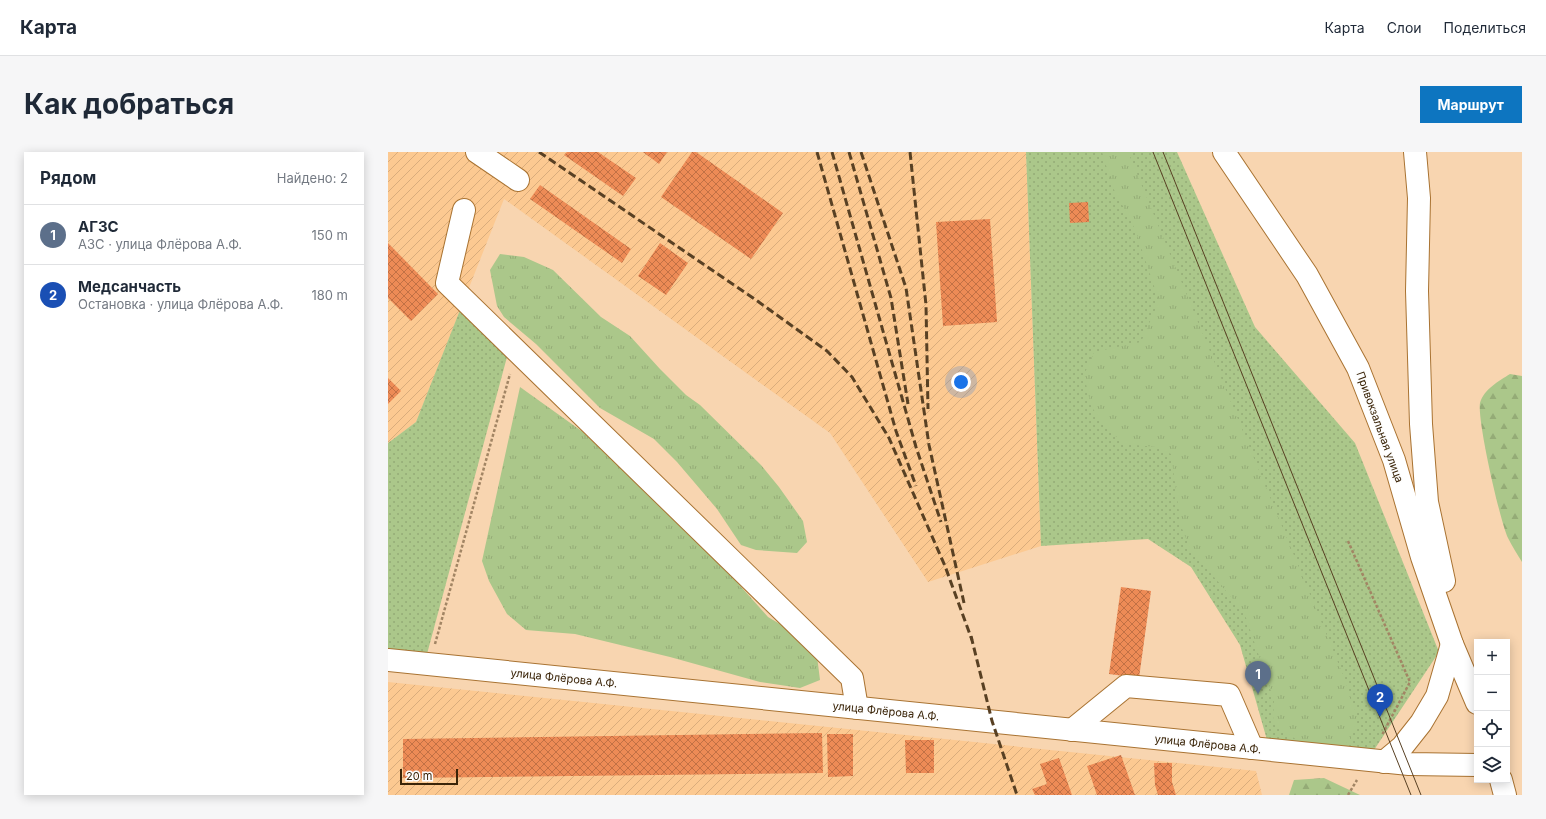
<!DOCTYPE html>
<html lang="ru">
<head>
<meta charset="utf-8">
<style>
	body { margin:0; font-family:Inter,sans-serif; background:#f6f6f7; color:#1f2937 }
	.controls { position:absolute; right:12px; bottom:12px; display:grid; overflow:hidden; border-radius:0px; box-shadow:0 2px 10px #0003 }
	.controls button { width:36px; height:36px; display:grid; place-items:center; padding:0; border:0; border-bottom:1px solid #e0e1e3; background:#fff; color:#1f2937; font:20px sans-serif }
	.scale { position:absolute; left:12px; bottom:10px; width:58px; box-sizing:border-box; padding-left:4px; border:2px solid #3a2408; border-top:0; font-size:11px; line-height:14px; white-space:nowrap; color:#3a2408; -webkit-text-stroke:3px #fdfdfd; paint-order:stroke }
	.you { position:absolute; left:573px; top:230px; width:14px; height:14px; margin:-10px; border:3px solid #fff; border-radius:50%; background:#1a73e8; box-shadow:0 0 0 6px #1a73e833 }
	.badge { display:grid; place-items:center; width:26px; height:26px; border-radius:50%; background:#0d75c0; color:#fff; font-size:13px; font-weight:700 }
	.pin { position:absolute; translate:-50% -33px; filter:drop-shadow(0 1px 2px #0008) }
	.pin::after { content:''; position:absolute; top:21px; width:14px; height:12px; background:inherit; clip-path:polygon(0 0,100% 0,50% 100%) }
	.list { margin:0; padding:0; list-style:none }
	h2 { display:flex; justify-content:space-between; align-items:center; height:52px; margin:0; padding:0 16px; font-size:17px }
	h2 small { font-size:13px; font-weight:400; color:#747a83 }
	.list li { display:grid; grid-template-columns:26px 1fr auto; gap:12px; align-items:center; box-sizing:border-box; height:60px; padding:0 16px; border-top:1px solid #e0e1e3 }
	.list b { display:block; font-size:15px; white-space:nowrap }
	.list p { margin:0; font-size:13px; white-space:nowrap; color:#747a83 }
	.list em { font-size:13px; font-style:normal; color:#747a83 }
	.icon { flex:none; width:22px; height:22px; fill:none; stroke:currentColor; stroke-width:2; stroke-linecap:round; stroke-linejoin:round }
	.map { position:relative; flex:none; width:1134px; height:643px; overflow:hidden; border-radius:0px }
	header { display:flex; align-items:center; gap:24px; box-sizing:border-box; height:56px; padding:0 20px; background:#fff; border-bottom:1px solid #e0e1e3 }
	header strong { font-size:19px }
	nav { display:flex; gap:22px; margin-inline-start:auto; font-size:14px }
	.intro { display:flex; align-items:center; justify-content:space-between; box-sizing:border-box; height:96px; padding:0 24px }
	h1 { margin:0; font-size:28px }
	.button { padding:10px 18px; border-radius:0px; background:#0d75c0; color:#fff; font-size:14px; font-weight:700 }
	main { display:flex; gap:24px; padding:0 24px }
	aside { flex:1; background:#fff; border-radius:0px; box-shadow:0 2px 10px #0003 }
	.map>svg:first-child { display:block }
	.industrial { fill:url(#industrial-furrows) }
	.grass { fill:url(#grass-dots) }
	.forest { fill:url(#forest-firs) }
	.park { fill:url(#park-tufts) }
	.building { fill:url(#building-cross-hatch) }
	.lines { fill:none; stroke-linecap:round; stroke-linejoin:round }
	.minor-casing { stroke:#a97332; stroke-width:24 }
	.major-casing { stroke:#a97332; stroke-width:24 }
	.path { stroke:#a28564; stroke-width:2.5; stroke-dasharray:3 2; stroke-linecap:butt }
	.minor { stroke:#fff; stroke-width:22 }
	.major { stroke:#fff; stroke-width:22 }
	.tram { stroke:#584023; stroke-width:1 }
	.rail { stroke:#584023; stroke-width:3; stroke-dasharray:8 4; stroke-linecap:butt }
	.labels { text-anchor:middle; stroke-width:3; stroke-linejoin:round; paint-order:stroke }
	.street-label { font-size:11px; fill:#3a2408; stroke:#fdfdfd }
</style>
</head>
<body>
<header>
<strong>Карта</strong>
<nav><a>Карта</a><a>Слои</a><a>Поделиться</a></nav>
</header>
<div class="intro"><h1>Как добраться</h1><a class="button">Маршрут</a></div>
<main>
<aside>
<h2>Рядом<small>Найдено: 2</small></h2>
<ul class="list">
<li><span class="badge" style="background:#5c6f8a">1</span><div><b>АГЗС</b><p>АЗС · улица Флёрова А.Ф.</p></div><em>150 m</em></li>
<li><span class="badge" style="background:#1a4fb4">2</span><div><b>Медсанчасть</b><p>Остановка · улица Флёрова А.Ф.</p></div><em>180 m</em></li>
</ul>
</aside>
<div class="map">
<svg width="1134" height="643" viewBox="0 0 1134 643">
	<defs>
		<pattern id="industrial-furrows" width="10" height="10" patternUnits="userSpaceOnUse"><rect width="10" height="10" fill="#fcc991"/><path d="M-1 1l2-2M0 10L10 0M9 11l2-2" fill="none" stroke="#d9ac7c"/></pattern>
		<pattern id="grass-dots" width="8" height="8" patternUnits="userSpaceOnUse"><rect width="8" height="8" fill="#abc78a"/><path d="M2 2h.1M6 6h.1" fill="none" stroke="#94ab76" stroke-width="1.8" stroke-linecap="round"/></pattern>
		<pattern id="forest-firs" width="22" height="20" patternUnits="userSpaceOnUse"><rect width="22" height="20" fill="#abc78a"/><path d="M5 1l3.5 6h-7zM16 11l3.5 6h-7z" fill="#94ab76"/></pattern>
		<pattern id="park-tufts" width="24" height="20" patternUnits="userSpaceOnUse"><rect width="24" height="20" fill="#abc78a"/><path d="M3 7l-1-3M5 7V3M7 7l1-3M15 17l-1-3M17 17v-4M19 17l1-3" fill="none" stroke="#94ab76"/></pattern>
		<pattern id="building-cross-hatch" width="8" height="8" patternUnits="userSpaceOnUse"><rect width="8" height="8" fill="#ed8b56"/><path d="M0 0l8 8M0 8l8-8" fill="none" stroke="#c17145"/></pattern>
	</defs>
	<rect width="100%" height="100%" fill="#f8d5b0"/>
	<g class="industrial">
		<path d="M0,0H638L653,394L540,430L442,281L116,47L28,270L0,291Z"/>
		<path d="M0,530L868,619L874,643H0Z"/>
	</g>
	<g class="grass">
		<path d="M638,0H789L867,175L967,291L1051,500L984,601L879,588L852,493L803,415L760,387L653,394Z"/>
		<path d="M72,158L119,205L39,502L0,499V291L28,270Z"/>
	</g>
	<g class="forest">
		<path d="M1122,222L1134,224V410C1129,402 1124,394 1120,386C1112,369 1089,268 1092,251C1096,237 1111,229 1122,222Z"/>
		<path d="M936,626L972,643H901L906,628Z"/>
	</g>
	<g class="park">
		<path d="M714,0H740L956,525L970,567L962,587L955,595L918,594L885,572L886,548L856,460L802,397L793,374L783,302L768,295L737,292L719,277L703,254L696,223L706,200L753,190L771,149L747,77L725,36Z"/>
		<path d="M112,102L136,105L165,118L213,165L242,184L272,217L298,243L312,253L373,313L391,335L415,369L419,390L409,401L368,398L353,393L329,357L289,310L266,287L212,256L148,192L116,165L109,154L102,118Z"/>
		<path d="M132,235L195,280L330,409L380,465L414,485L429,504L432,528L412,536L372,530L282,505L187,482L138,478L119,462L101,429L94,409Z"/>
	</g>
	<g class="building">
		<path d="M179,0H210L248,26L235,44L176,3Z"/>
		<path d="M255,0H279L271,12Z"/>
		<path d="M304,0H308L395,61L363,107L273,45Z"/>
		<path d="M152,33L243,97L234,111L142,47Z"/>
		<path d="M700,50L701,70L682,71L681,51Z"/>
		<path d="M602,67L609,170L555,174L548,70Z"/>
		<path d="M0,91L50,142L23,169L0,146Z"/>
		<path d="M272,91L300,111L278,143L250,124Z"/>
		<path d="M0,226L13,239L0,252Z"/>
		<path d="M733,435L763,439L751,526L721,522Z"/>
		<path d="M434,581L435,621L15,626V587Z"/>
		<path d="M439,582H465V624L440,625Z"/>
		<path d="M517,588H546V621H518Z"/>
		<path d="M733,603L747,643H709L699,614Z"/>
		<path d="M671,606L684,643H647L644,637L659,632L652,612Z"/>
		<path d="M766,611H784V630L788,643H770L767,633Z"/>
	</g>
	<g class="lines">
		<defs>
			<g id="minor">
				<path d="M89,0L130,28"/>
				<path d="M76,58L59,131L464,526L469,556"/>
				<path d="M0,508L1021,612L1089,613"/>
				<path d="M684,578L738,534L841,543L864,596"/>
				<path d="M996,610L1014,595L1033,571L1049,544L1064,492"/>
			</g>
			<g id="major">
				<path d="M836,0L919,123L970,216L1006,308L1034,405L1064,492L1089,551"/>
				<path d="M1027,0L1031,46L1029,139L1033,272L1039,350L1056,429"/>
				<path d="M1113,628L1117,643"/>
			</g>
		</defs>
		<use href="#minor" class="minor-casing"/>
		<use href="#major" class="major-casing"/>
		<g class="path">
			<path d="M960,389L1022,530L994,583"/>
			<path d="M47,492L122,222"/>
			<path d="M960,643L969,628"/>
		</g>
		<use href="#minor" class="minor"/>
		<use href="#major" class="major"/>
		<g class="tram">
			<path d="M765,0L1023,643"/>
			<path d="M775,0L1033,643"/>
		</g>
		<g class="rail">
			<path d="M151,0L368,148L439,199L464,225L501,286L557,414L584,488"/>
			<path d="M429,0L508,279L528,334"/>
			<path d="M444,0L528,295L553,370"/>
			<path d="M461,0L503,146L520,252"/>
			<path d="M473,0L518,136L541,293L576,451"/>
			<path d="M522,0L538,153L540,257"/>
			<path d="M583,484L604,569L629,643"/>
		</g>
	</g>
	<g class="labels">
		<g class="street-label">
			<text transform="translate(992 275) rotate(70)" y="4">Привокзальная улица</text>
			<text transform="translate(176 526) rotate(6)" y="4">улица Флёрова А.Ф.</text>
			<text transform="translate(498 559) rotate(6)" y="4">улица Флёрова А.Ф.</text>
			<text transform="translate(820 592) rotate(6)" y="4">улица Флёрова А.Ф.</text>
		</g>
	</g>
</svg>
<div class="controls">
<button>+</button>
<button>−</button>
<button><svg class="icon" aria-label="locate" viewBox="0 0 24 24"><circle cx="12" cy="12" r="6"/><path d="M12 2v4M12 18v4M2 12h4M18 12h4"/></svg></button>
<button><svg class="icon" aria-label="layers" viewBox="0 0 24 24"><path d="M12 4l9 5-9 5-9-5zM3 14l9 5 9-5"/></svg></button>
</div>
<div class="scale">20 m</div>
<div class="you"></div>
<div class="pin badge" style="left:870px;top:542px;background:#5c6f8a">1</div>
<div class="pin badge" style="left:992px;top:565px;background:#1a4fb4">2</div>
</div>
</main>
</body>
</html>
